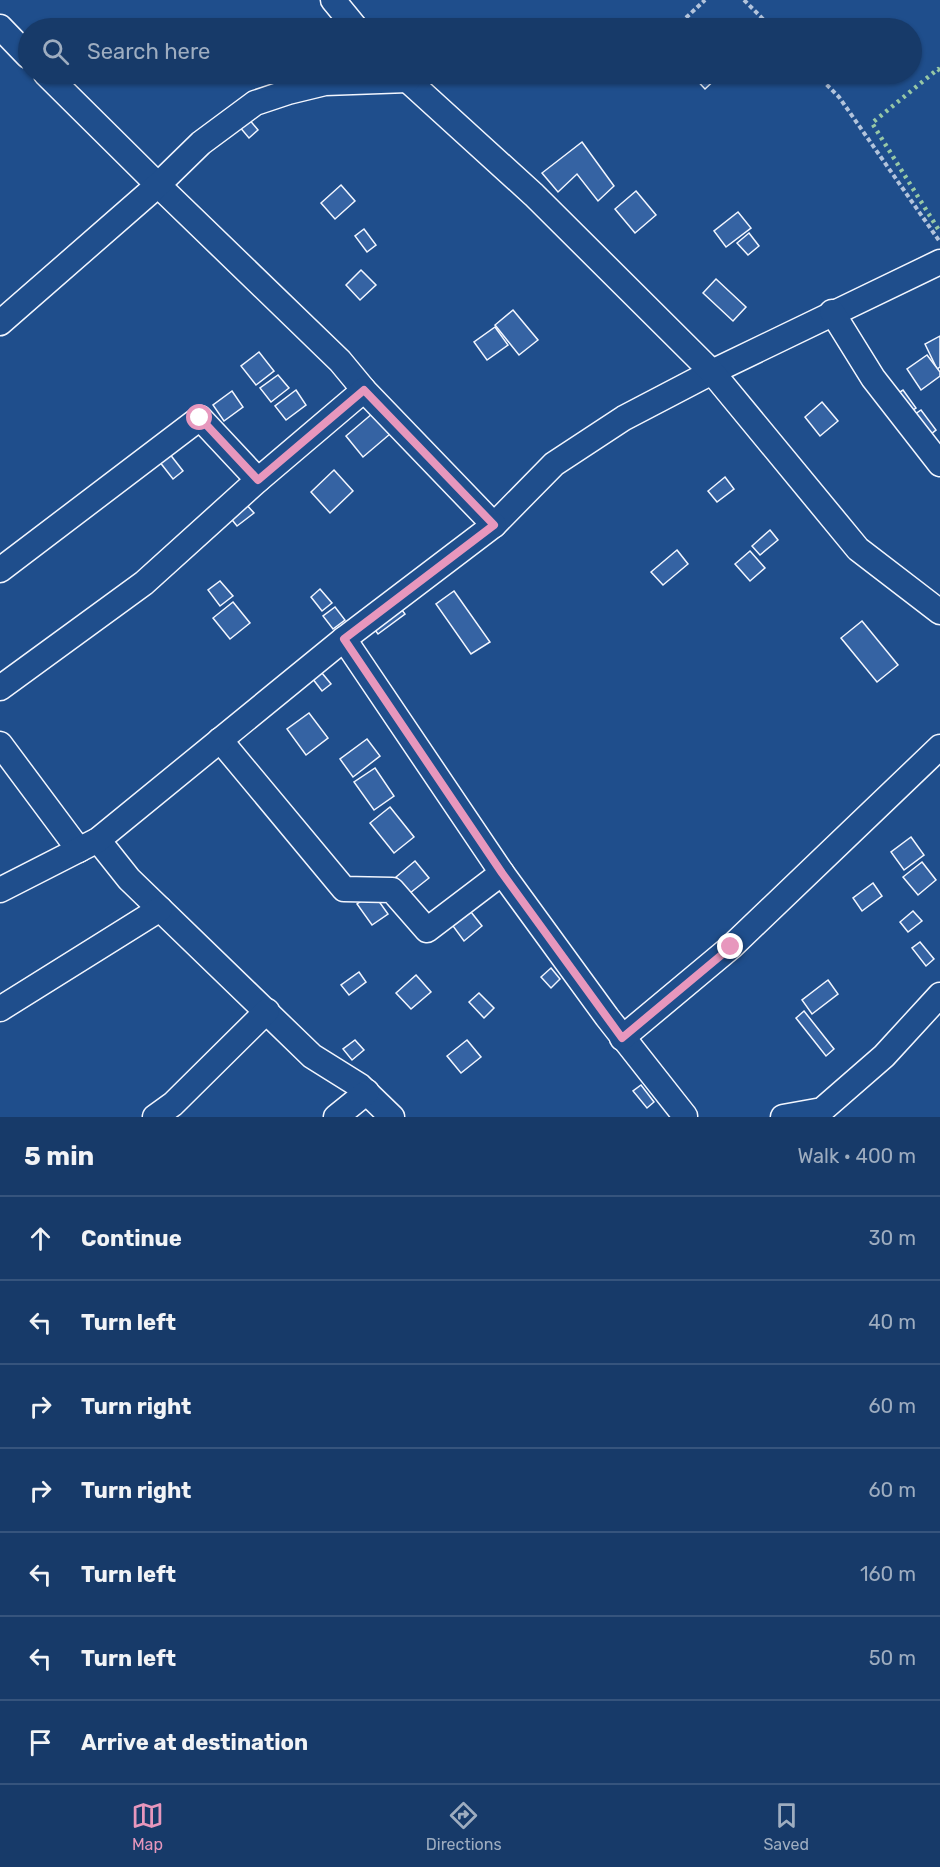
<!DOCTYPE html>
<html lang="en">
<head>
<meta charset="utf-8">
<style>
	body { margin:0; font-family:Rubik,sans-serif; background:#244571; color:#f1f3f6 }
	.stop { position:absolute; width:18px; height:18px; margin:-14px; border:4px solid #e797bd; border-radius:50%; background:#fff }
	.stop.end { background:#e797bd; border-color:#fff; box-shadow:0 2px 6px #0008 }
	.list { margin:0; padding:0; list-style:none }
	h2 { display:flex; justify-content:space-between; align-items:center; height:78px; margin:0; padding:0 24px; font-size:26px }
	h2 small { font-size:20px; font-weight:400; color:#9eadc0 }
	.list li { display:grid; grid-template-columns:39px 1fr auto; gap:18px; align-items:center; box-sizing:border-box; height:84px; padding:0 24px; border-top:2px solid #36547d }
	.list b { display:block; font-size:22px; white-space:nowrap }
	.list em { font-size:20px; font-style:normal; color:#9eadc0 }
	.icon { flex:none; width:33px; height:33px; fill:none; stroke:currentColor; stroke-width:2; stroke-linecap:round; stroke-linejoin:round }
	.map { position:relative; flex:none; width:940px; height:1117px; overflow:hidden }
	.search { position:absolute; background:#173a69; box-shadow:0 2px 4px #0004; left:18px; right:18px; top:18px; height:66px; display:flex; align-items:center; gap:15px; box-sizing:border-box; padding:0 21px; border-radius:33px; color:#9eadc0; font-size:22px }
	.sheet { height:666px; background:#173a69 }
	nav { display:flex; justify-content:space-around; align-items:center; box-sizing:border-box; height:84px; border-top:2px solid #36547d; background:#173a69; font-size:16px; color:#9eadc0 }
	nav a { display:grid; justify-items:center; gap:3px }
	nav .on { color:#e797bd }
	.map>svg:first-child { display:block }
	.building { fill:#3563a3; stroke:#f2f6ff; stroke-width:1.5 }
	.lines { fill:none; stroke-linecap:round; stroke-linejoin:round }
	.minor-casing { stroke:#f2f6ff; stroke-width:27 }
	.path { stroke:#b3c4dc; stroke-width:4; stroke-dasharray:4.5 3; stroke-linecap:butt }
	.minor { stroke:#1f4e8c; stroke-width:24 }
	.hedge { stroke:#97c8a6; stroke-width:4.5; stroke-dasharray:3 4.5; stroke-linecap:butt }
	.route { stroke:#e797bd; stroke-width:8 }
</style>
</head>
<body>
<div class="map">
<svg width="940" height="1117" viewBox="0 0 940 1117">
	<rect width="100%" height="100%" fill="#1f4e8c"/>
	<g class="building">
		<path d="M691,74H721L705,89Z"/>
		<path d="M248,118L258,130L249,138L238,125Z"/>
		<path d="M582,142L614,186L598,201L577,174L558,192L542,173Z"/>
		<path d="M341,185L355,201L335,219L321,203Z"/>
		<path d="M636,191L656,215L635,233L615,209Z"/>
		<path d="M738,212L751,228L726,247L714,231Z"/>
		<path d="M364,229L376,245L367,252L355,236Z"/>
		<path d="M749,233L759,246L748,255L737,243Z"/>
		<path d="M361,270L376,285L360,300L346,285Z"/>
		<path d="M716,279L746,307L733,321L703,293Z"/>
		<path d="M513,310L538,340L519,355L495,325Z"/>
		<path d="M495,327L508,345L487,360L474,342Z"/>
		<path d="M940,336V367L937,369L925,344Z"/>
		<path d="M259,352L274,371L256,385L241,366Z"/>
		<path d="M927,355L940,372V376L921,390L907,369Z"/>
		<path d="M278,375L289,388L271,402L260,388Z"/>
		<path d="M296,390L306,405L286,420L275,406Z"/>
		<path d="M903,390L916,408L904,416L892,397Z"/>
		<path d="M232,391L243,407L224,421L213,405Z"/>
		<path d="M822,402L838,421L820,436L805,417Z"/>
		<path d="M921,410L936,430L926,438L911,417Z"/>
		<path d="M373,413L390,434L363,457L346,436Z"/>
		<path d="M169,453L183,471L173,479L159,461Z"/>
		<path d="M334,470L353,491L330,513L311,492Z"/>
		<path d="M725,477L734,489L717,502L708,491Z"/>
		<path d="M245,503L254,513L237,526L229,516Z"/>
		<path d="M770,530L778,540L760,555L752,546Z"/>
		<path d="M677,550L688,564L663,585L651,572Z"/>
		<path d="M750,551L765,568L750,581L735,564Z"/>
		<path d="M220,581L233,596L220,606L208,590Z"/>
		<path d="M320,589L332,603L322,611L311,597Z"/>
		<path d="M454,591L490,642L471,654L436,604Z"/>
		<path d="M233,602L250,623L230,639L213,618Z"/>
		<path d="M396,602L405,614L378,634L369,622Z"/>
		<path d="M335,607L345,620L333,629L323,616Z"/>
		<path d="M862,621L898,665L877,682L841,638Z"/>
		<path d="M317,667L331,684L322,691L309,674Z"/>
		<path d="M309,713L328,738L306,755L287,729Z"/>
		<path d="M367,739L380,756L353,777L340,759Z"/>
		<path d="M375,768L394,796L374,810L354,782Z"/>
		<path d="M390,807L414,837L394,853L370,823Z"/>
		<path d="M911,837L924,855L904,870L891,852Z"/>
		<path d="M415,861L429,878L410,893L396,877Z"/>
		<path d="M922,862L936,880L918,895L903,877Z"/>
		<path d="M873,883L882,896L862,911L853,898Z"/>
		<path d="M373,893L388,914L372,925L357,904Z"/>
		<path d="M913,911L922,921L908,932L900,922Z"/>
		<path d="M471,912L482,926L464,941L453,926Z"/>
		<path d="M920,942L934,959L926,966L912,948Z"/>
		<path d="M551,968L560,979L551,988L541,977Z"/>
		<path d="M359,972L366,982L349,995L341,985Z"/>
		<path d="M416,975L431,992L411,1009L396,993Z"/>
		<path d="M828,980L838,994L812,1014L802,1000Z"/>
		<path d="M479,993L494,1008L484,1018L469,1002Z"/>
		<path d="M804,1011L834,1049L826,1056L796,1018Z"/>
		<path d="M355,1040L364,1050L352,1060L343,1049Z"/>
		<path d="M467,1040L481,1057L461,1073L447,1056Z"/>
		<path d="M641,1085L654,1102L647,1108L633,1091Z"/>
	</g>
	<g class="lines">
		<defs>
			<g id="minor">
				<path d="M333,0L356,28"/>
				<path d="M0,27L28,56"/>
				<path d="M46,74L158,185L340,361L364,390L494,525L554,464L624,418L712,372L940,262"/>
				<path d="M401,74L534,195L712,372L858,549L940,612"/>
				<path d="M832,312L873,378L940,464"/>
				<path d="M0,323L158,185L201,143L255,103L288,92L325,83L408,80"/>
				<path d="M0,570L200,418L258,480"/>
				<path d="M344,639L502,873L607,1017L685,1116"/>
				<path d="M0,688L144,583L258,480L364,390"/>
				<path d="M220,740L344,889L392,890L427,930L502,873"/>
				<path d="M0,744L79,850"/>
				<path d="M98,840L129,879L312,1056L360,1086L392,1117"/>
				<path d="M0,890L98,840L344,639L494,525"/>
				<path d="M0,1009L160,909"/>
				<path d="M622,1038L731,947L940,747"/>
				<path d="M155,1117L173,1104L267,1011"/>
				<path d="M336,1117L367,1092"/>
				<path d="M783,1117L822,1110L884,1056L940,995"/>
			</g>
		</defs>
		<use href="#minor" class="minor-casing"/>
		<g class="path">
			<path d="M744,0L772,28"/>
			<path d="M675,28L705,0"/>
			<path d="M816,74L839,97L940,242"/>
		</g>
		<use href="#minor" class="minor"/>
		<path class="hedge" d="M940,71L938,69L872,123L940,232"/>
	</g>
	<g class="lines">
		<path class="route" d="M200,418L258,480L364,390L494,525L344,639L502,873L622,1038L731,947"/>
	</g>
</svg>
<div class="stop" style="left:200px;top:418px"></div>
<div class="stop end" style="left:731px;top:947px"></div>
<div class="search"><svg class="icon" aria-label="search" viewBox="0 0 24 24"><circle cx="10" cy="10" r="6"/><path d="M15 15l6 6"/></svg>Search here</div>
</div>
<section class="sheet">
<h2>5 min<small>Walk · 400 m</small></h2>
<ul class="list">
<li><svg class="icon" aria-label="ahead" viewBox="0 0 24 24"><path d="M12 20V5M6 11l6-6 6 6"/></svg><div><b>Continue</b></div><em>30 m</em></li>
<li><svg class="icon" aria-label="left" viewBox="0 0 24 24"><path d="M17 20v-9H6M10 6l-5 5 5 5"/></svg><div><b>Turn left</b></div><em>40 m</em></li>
<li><svg class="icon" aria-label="right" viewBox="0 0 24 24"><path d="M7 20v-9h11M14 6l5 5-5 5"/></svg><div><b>Turn right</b></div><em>60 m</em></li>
<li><svg class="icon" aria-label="right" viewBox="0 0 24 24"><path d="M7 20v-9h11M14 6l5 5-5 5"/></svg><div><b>Turn right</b></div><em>60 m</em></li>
<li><svg class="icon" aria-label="left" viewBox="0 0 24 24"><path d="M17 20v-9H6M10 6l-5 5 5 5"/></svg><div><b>Turn left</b></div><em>160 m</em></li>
<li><svg class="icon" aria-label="left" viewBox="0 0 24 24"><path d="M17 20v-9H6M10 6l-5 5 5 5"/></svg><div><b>Turn left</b></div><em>50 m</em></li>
<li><svg class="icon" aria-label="arrive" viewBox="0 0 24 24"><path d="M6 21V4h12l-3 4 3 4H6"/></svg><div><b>Arrive at destination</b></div></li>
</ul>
</section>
<nav>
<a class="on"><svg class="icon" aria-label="map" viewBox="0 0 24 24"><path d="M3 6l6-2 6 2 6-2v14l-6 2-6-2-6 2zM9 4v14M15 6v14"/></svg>Map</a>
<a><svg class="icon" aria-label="directions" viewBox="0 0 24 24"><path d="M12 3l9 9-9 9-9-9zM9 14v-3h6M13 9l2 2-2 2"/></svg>Directions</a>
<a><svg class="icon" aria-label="saved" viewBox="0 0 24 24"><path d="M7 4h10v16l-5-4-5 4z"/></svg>Saved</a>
</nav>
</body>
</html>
